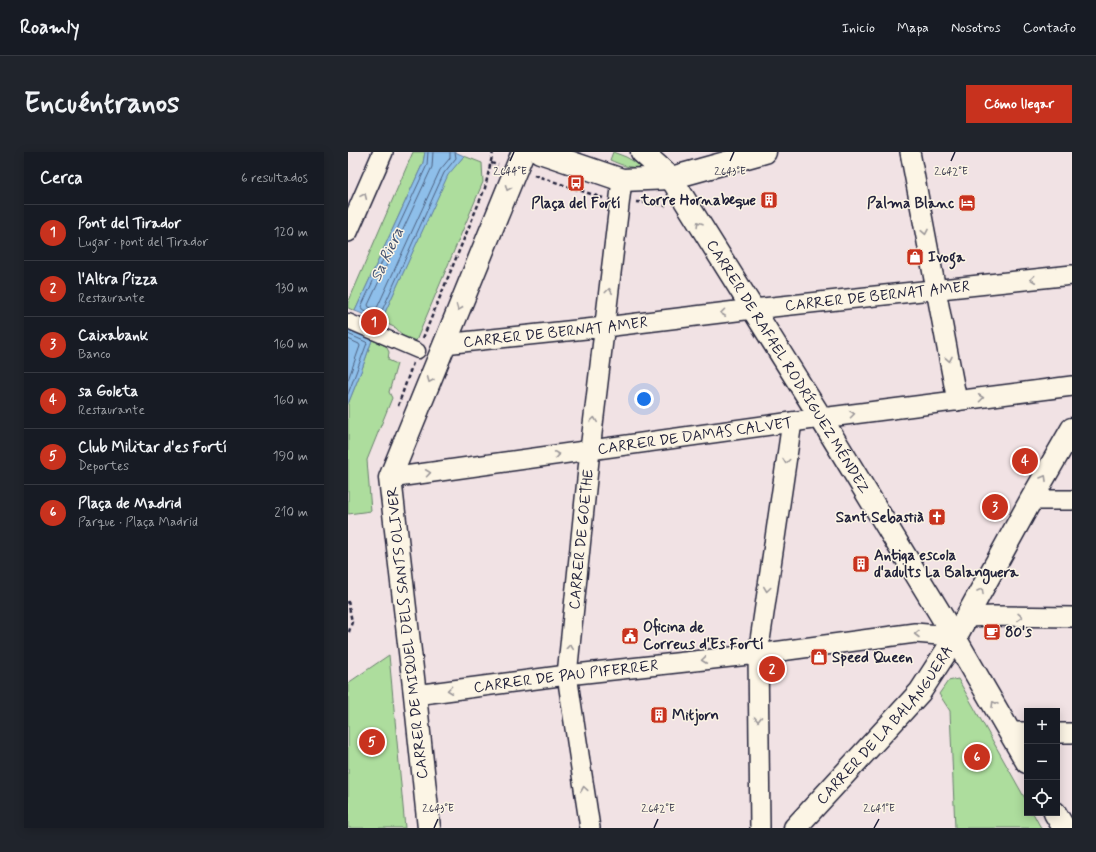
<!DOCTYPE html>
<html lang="es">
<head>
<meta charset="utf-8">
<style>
	body { margin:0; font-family:Mynerve,sans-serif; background:#20242c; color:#f1f3f6 }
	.controls { position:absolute; right:12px; bottom:12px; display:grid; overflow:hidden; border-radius:0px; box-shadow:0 2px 10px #0003 }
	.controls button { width:36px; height:36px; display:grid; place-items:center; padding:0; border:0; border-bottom:1px solid #363941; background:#171b24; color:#f1f3f6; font:20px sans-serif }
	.you { position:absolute; left:296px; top:247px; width:14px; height:14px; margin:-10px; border:3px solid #fff; border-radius:50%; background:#1a73e8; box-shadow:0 0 0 6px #1a73e833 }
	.badge { display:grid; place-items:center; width:26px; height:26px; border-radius:50%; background:#c8321e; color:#fff; font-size:13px; font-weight:700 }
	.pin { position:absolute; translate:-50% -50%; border:2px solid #fff; box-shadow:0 1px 4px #0006 }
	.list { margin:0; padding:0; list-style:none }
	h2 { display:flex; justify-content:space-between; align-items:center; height:52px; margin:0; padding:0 16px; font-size:17px }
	h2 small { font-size:13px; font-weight:400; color:#9ea1a6 }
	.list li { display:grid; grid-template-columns:26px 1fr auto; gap:12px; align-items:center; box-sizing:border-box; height:56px; padding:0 16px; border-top:1px solid #363941 }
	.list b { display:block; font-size:15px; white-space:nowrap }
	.list p { margin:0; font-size:13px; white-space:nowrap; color:#9ea1a6 }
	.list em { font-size:13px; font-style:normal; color:#9ea1a6 }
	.icon { flex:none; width:22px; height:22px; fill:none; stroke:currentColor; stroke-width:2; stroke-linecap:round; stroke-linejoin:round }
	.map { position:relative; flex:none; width:724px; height:676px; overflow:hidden; border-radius:0px }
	header { display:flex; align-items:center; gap:24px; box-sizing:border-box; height:56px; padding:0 20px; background:#171b24; border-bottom:1px solid #363941 }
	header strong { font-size:19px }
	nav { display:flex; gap:22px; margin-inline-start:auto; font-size:14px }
	.intro { display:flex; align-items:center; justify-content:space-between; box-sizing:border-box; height:96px; padding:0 24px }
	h1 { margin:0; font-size:28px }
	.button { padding:10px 18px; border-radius:0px; background:#c8321e; color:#fff; font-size:14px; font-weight:700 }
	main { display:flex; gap:24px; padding:0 24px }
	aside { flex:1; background:#171b24; border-radius:0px; box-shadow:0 2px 10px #0003 }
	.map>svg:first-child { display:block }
	.green { fill:#addd9d; stroke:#68806c }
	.water { fill:#8ebfea; stroke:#6380a4 }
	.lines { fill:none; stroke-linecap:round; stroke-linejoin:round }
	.shore { stroke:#4d6181; stroke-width:1 }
	.stream { stroke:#6380a4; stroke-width:4.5 }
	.pedestrian-casing { stroke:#22223b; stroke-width:17 }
	.minor-casing { stroke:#22223b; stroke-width:22 }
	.tertiary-casing { stroke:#22223b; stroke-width:25 }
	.secondary-casing { stroke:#22223b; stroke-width:25 }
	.path { stroke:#22223b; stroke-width:2.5; stroke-dasharray:4 3; stroke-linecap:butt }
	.pedestrian { stroke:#fcf5e5; stroke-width:14 }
	.minor { stroke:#fcf5e5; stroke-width:19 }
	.tertiary { stroke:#fcf5e5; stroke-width:22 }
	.secondary { stroke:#fcf5e5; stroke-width:22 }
	.oneway { stroke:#9a9698 }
	.ticks { fill:none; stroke:#22223b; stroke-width:1.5 }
	.labels { text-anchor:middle; stroke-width:3; stroke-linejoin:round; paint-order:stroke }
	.poi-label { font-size:15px; font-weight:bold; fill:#22223b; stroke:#fcf5e5; text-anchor:start }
	.street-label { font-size:15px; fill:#22223b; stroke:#fcf5e5 }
	.water-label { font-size:16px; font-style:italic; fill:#425170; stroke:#fcf5e5 }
	.ticks-label { font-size:10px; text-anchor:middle; fill:#22223b; stroke:#fcf5e5; stroke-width:3; stroke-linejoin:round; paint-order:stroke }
</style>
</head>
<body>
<header>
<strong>Roamly</strong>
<nav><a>Inicio</a><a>Mapa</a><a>Nosotros</a><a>Contacto</a></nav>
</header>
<div class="intro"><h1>Encuéntranos</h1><a class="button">Cómo llegar</a></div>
<main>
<aside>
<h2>Cerca<small>6 resultados</small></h2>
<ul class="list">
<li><span class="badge">1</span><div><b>Pont del Tirador</b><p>Lugar · pont del Tirador</p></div><em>120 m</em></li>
<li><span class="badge">2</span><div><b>l'Altra Pizza</b><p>Restaurante</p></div><em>130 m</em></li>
<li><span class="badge">3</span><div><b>Caixabank</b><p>Banco</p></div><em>160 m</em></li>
<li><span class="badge">4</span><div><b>sa Goleta</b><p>Restaurante</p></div><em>160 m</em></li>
<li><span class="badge">5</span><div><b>Club Militar d'es Fortí</b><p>Deportes</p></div><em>190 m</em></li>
<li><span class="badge">6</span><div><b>Plaça de Madrid</b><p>Parque · Plaça Madrid</p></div><em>210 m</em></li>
</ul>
</aside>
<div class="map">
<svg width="724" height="676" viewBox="0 0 724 676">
	<rect width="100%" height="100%" fill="#f1e2e4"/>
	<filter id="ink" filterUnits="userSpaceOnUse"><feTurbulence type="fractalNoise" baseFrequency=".025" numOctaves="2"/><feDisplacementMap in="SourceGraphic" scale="8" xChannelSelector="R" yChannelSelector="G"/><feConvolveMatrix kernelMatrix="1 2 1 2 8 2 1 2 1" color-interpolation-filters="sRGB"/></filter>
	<g filter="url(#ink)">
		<g class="green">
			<path d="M65,0H77L75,11L7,159L0,156V151Z"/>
			<path d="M265,0L278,5L292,13L293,15C282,17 271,12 262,8Z"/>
			<path d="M116,4L134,11L135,30L68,189L55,184L48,176L33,169L100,22Z"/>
			<path d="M24,188L38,194L41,200L40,208L49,212L41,240L44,246L19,308L23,359L0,362V252L14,217Z"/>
			<path d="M41,503L57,676H0V531Z"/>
			<path d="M610,527L679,650V661H685L693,676H607L602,559L591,542L600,529Z"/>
		</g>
		<g class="water">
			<path d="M77,0H107L116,4L100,23L33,169L7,159L75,11Z"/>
			<path d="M0,178L24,188L14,217L0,252Z"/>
		</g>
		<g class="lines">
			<g class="shore">
				<path d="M80,0L79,13L13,155L14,158L29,164L32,163L96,21L108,6L107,0"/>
				<path d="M85,0L84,15L20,153L21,155L27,157L29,156L92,18L102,6V0"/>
				<path d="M0,182L18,190L19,191L0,242"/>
				<path d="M0,187L11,192L12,194L0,228"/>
			</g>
			<path class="stream" d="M18,175L25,160"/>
			<defs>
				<path id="pedestrian" d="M0,169L70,199"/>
				<g id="minor">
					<path d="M562,0L609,249"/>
					<path d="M0,80L35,0"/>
					<path id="s1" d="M96,192L257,175L405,157L724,123"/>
					<path id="s2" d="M42,326L458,268L724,234"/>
					<path d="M683,348H724"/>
					<path d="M619,465L646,464L724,465"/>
					<path id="s3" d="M67,543L219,523L410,502L567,481L591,483L607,486"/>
					<path d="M663,580H679"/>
					<path d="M709,581H724"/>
					<path id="s4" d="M242,676L219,523L242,298L274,28"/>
					<path d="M412,676L410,502L444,270"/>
				</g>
				<g id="tertiary">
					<path id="s5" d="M323,26L473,266L607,486L679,610"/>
					<path d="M707,661L716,676"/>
					<path d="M81,676L67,543L42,326L175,0"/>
					<path id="s6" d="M447,676L572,540L607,486L683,348L724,277"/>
				</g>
				<g id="secondary">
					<path d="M192,0L274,28L323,26L417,0"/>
					<path d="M294,0L323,26"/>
				</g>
			</defs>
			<use href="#pedestrian" class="pedestrian-casing"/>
			<use href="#minor" class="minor-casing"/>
			<use href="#tertiary" class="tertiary-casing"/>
			<use href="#secondary" class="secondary-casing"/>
			<g class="path">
				<path d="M143,11L150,13"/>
				<path d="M186,23L255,46"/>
				<path d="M288,50L301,51L318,54"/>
				<path d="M75,186L137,36L145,0"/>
				<path d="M50,254L65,211"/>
				<path d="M0,449L4,470L0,483"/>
			</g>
			<use href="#pedestrian" class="pedestrian"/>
			<use href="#minor" class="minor"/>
			<use href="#tertiary" class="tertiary"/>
			<use href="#secondary" class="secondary"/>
		</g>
		<defs><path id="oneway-chevron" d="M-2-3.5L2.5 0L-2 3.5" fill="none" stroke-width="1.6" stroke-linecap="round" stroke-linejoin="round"/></defs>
		<g class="oneway">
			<use href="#oneway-chevron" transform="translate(160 36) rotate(112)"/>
			<use href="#oneway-chevron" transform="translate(16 44) rotate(-66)"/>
			<use href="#oneway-chevron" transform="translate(351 72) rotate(-122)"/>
			<use href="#oneway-chevron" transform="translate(577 80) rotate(79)"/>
			<use href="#oneway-chevron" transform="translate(685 127) rotate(174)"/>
			<use href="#oneway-chevron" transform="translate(261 139) rotate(-83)"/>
			<use href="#oneway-chevron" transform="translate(111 156) rotate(112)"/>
			<use href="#oneway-chevron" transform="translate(375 161) rotate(173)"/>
			<use href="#oneway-chevron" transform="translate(601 207) rotate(79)"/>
			<use href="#oneway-chevron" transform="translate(82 228) rotate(112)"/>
			<use href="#oneway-chevron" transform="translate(633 246) rotate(-7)"/>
			<use href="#oneway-chevron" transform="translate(504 262) rotate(-7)"/>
			<use href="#oneway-chevron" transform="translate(246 268) rotate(-83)"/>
			<use href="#oneway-chevron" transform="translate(209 303) rotate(-8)"/>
			<use href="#oneway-chevron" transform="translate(438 309) rotate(98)"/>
			<use href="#oneway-chevron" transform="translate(80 321) rotate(-8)"/>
			<use href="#oneway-chevron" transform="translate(696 326) rotate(-60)"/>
			<use href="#oneway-chevron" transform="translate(419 437) rotate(98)"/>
			<use href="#oneway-chevron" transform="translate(633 439) rotate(-61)"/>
			<use href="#oneway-chevron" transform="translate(672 465) rotate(1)"/>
			<use href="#oneway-chevron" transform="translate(569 482) rotate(-180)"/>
			<use href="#oneway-chevron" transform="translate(222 495) rotate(-84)"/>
			<use href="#oneway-chevron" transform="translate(356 508) rotate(174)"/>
			<use href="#oneway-chevron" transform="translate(102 538) rotate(173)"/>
			<use href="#oneway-chevron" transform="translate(646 552) rotate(-121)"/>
			<use href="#oneway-chevron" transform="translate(410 567) rotate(89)"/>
			<use href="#oneway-chevron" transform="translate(236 637) rotate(-99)"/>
		</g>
	</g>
	<path class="ticks" d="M162,9L166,0M382,9L386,0M603,9L607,0M86,676L90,667M306,676L310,667M526,676L531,667"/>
	<defs>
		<symbol id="bus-square" viewBox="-11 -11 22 22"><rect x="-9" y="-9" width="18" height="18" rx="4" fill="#c8321e" stroke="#fcf5e5"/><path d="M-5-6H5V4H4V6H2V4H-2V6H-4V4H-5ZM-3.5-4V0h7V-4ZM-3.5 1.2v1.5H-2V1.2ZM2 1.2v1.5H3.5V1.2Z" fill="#fff"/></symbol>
		<symbol id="building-square" viewBox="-11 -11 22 22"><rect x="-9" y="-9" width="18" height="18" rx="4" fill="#c8321e" stroke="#fcf5e5"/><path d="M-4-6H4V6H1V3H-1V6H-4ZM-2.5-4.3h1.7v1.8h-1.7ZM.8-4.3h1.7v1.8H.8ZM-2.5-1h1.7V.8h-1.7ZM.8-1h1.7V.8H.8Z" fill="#fff"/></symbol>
		<symbol id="hotel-square" viewBox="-11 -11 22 22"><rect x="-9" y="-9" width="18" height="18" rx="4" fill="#c8321e" stroke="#fcf5e5"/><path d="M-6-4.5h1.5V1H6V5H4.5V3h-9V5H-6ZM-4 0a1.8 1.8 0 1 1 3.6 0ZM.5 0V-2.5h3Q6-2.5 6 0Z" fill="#fff"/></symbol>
		<symbol id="shop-square" viewBox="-11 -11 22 22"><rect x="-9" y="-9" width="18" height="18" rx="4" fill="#c8321e" stroke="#fcf5e5"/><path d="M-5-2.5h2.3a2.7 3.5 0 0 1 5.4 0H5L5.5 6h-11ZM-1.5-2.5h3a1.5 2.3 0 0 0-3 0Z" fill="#fff"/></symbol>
		<symbol id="church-square" viewBox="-11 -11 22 22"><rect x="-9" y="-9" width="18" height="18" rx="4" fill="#c8321e" stroke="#fcf5e5"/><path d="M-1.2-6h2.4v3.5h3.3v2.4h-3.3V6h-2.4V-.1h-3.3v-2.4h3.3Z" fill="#fff"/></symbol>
		<symbol id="cafe-square" viewBox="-11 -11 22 22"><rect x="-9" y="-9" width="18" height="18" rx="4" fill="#c8321e" stroke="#fcf5e5"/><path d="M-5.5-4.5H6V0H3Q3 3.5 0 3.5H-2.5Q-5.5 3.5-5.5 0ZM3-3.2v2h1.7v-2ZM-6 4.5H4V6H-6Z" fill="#fff"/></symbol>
		<symbol id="civic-square" viewBox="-11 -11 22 22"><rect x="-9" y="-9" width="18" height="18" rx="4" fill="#c8321e" stroke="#fcf5e5"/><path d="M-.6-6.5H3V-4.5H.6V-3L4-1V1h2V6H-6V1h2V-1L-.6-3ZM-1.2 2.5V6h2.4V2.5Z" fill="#fff"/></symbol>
	</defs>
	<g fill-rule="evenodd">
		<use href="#bus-square" x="218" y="21" width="20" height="20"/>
		<use href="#building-square" x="411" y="38" width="20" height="20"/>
		<use href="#hotel-square" x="609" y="41" width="20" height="20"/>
		<use href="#shop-square" x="557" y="95" width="20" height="20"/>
		<use href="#church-square" x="579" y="355" width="20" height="20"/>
		<use href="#building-square" x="503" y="402" width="20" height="20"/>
		<use href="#cafe-square" x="634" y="470" width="20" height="20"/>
		<use href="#civic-square" x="272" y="474" width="20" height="20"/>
		<use href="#shop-square" x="461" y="495" width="20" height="20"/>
		<use href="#building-square" x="301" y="553" width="20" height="20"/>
	</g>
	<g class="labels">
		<g class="poi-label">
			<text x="408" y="53" text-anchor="end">torre Hornabeque</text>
			<text x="228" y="56" text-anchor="middle">Plaça del Fortí</text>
			<text x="606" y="56" text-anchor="end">Palma Blanc</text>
			<text x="580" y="110">Ivoga</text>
			<text x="576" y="370" text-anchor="end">Sant Sebastià</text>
			<text x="526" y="408">Antiga escola<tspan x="526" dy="17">d'adults La Balanguera</tspan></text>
			<text x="295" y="480">Oficina de<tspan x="295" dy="17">Correus d'Es Fortí</tspan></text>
			<text x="657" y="485">80's</text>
			<text x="484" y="510">Speed Queen</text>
			<text x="324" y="568">Mitjorn</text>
		</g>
		<g class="street-label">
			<text dy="5" stroke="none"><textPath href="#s1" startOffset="436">CARRER DE BERNAT AMER</textPath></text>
			<text dy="5" stroke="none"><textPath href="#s1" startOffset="112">CARRER DE BERNAT AMER</textPath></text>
			<text dy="5" stroke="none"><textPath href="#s5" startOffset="222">CARRER DE RAFAEL RODRÍGUEZ MÉNDEZ</textPath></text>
			<text dy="5" stroke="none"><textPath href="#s2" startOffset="308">CARRER DE DAMAS CALVET</textPath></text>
			<text dy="5" stroke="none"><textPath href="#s4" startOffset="291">CARRER DE GOETHE</textPath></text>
			<text transform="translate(59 481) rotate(-96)" y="5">CARRER DE MIQUEL DELS SANTS OLIVER</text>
			<text dy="5" stroke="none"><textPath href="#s3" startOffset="152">CARRER DE PAU PIFERRER</textPath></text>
			<text dy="5" stroke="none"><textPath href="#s6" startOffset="137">CARRER DE LA BALANGUERA</textPath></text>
		</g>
		<g class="water-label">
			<text transform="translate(38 102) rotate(-65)" y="6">Sa Riera</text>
		</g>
	</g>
	<g class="ticks-label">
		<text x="162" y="23">2.644°E</text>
		<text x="382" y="23">2.643°E</text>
		<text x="603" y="23">2.642°E</text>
		<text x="90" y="660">2.643°E</text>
		<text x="310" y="660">2.642°E</text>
		<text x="531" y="660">2.641°E</text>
	</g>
</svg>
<div class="controls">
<button>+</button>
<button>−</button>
<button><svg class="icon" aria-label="locate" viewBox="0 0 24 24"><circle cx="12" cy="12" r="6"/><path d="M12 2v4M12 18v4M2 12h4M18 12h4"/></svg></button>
</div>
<div class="you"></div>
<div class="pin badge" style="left:26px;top:170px">1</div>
<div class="pin badge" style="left:424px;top:517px">2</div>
<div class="pin badge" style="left:647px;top:355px">3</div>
<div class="pin badge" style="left:677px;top:309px">4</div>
<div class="pin badge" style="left:24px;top:590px">5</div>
<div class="pin badge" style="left:629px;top:605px">6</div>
</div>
</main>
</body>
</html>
